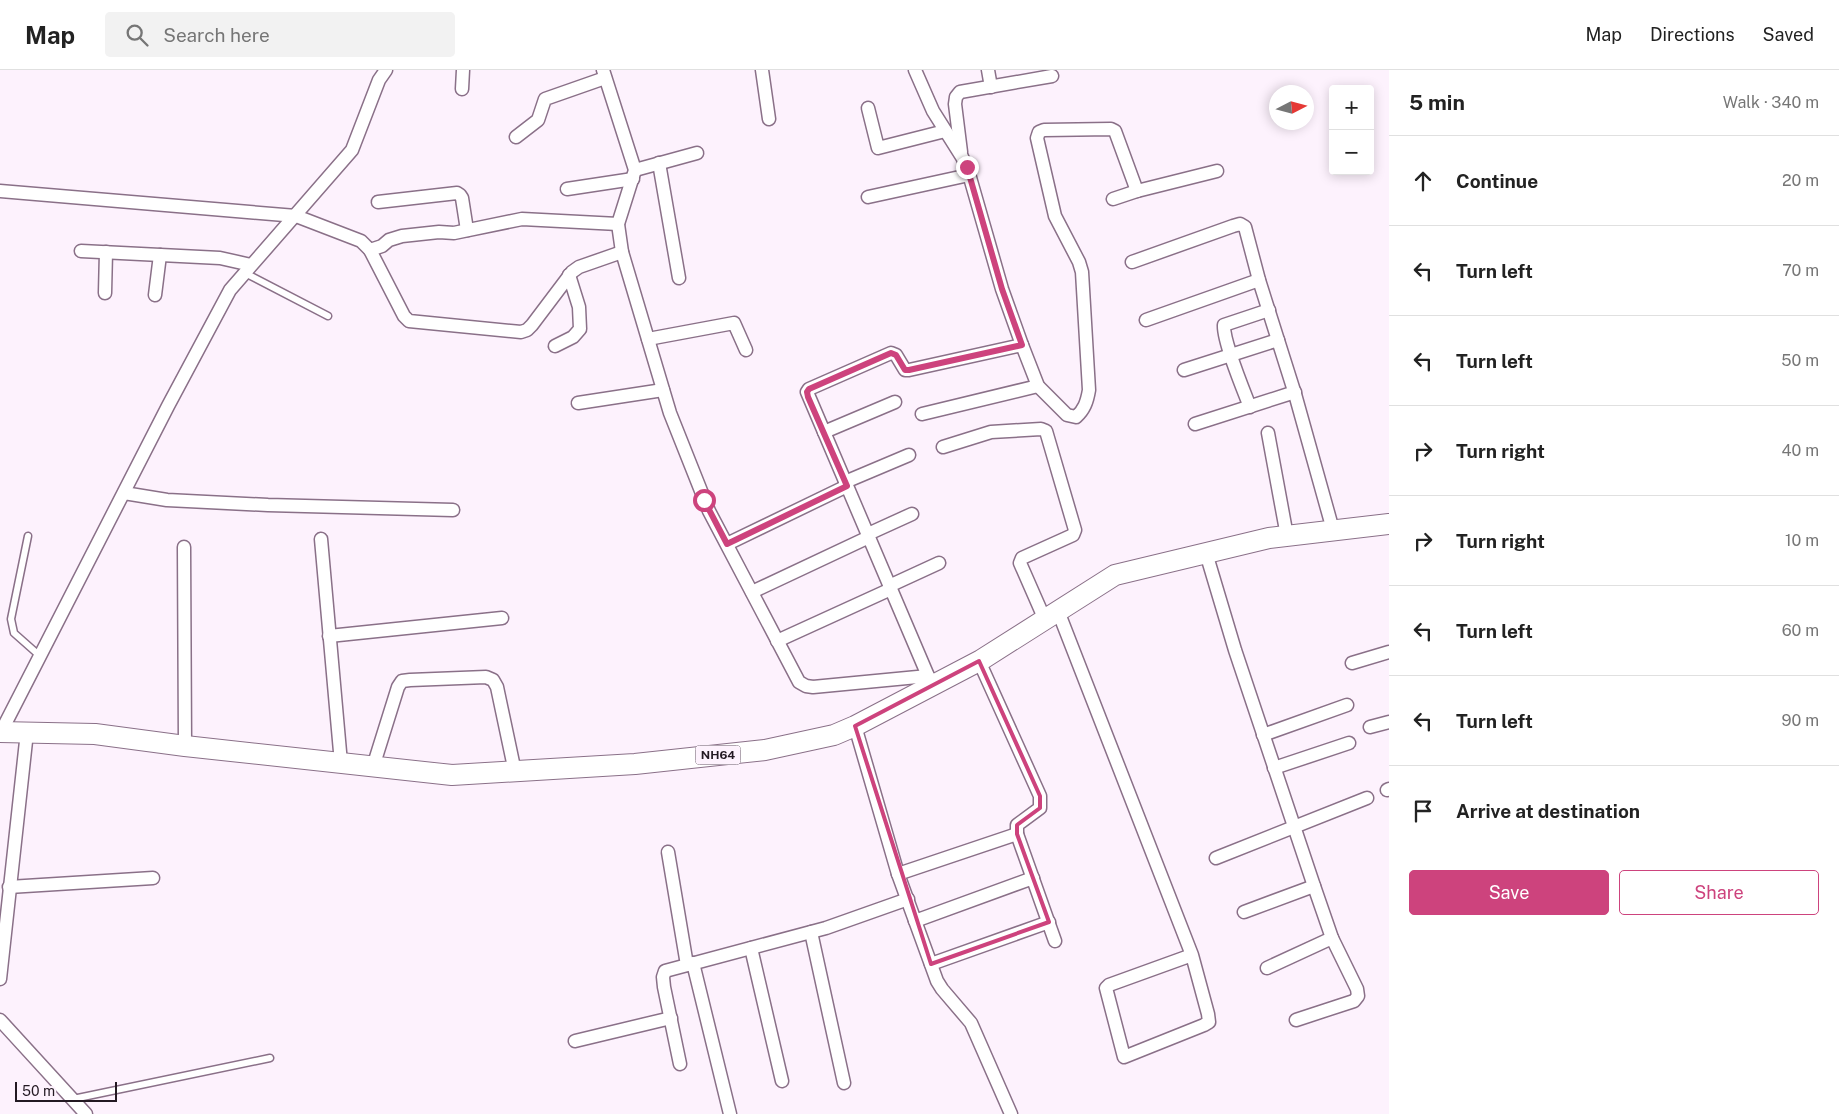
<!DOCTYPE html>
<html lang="en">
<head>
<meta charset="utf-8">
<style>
	body { margin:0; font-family:"Public Sans",sans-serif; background:#f2f2f2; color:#222 }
	.controls { position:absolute; right:15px; top:15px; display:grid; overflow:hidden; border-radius:5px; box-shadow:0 2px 12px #0003 }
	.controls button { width:45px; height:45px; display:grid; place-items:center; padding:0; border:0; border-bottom:1px solid #e0e0e0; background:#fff; color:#222; font:25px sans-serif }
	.compass { position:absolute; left:1269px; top:15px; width:45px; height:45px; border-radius:50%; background:#fff; box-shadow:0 2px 12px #0003; rotate:84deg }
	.scale { position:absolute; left:15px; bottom:12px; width:102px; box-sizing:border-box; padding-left:5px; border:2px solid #231922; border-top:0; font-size:14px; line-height:18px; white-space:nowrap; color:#231922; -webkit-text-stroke:4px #fdf2fd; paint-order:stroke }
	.stop { position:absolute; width:15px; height:15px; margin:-11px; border:4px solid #cd437d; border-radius:50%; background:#fff }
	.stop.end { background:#cd437d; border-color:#fff; box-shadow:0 1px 5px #0008 }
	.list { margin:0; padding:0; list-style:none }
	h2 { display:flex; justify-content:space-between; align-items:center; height:65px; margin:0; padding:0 20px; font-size:21px }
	h2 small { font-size:16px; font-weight:400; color:#767676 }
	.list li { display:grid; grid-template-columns:32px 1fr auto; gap:15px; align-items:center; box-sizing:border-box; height:90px; padding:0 20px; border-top:1px solid #e0e0e0 }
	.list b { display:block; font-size:19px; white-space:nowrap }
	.list em { font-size:16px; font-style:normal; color:#767676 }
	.actions { display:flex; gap:10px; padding:15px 20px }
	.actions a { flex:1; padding:11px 0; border:1px solid #cd437d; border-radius:5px; text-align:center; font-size:18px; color:#cd437d }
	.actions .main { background:#cd437d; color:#fff }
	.icon { flex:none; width:28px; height:28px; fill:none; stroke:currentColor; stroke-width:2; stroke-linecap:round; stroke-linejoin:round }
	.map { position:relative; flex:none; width:1389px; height:1044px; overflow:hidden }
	header { display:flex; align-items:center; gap:30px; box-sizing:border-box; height:70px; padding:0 25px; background:#fff; border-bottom:1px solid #e0e0e0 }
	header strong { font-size:24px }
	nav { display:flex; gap:28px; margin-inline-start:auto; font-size:18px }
	.search { width:350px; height:45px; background:#f2f2f2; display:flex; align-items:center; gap:12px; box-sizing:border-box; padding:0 18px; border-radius:5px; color:#767676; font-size:19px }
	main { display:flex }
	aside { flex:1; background:#fff }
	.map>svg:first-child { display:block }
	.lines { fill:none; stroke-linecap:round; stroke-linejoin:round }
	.service-casing { stroke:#8a7088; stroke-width:9 }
	.minor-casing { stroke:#8a7088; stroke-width:15 }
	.trunk-casing { stroke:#8a7088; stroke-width:22 }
	.service { stroke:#fff; stroke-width:6 }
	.minor { stroke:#fff; stroke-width:12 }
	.trunk { stroke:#fff; stroke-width:20 }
	.route { stroke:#cd437d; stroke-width:6 }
	.marked { fill:none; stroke:#cd437d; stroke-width:4; stroke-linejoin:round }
	.labels { text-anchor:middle; stroke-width:4.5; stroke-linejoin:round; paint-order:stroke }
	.shield { fill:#fdf2fd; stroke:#645a64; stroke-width:1 }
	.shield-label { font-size:12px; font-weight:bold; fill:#231922 }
</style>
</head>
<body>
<header>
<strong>Map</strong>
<div class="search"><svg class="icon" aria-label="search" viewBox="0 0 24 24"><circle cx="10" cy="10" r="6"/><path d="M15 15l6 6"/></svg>Search here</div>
<nav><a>Map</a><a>Directions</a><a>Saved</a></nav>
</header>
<main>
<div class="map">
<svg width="1389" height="1044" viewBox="0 0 1389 1044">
	<rect width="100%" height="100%" fill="#fdf2fd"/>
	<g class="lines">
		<defs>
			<g id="service">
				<path d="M245,203L328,246"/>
				<path d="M28,466L11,549L14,563L40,586"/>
				<path d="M73,1029L270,988"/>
			</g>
			<g id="minor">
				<path d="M603,0L635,100L618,154L622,182L670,343L709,441L799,612L806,616L813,617L928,606"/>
				<path d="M762,0L769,49"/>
				<path d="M915,0L933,41L962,87L967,97L1002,219L1022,275L1038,316L1067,345L1076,347C1084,340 1087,332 1089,320L1082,202L1079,192L1055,146L1037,68L1039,62L1044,60L1111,59L1115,61L1137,121"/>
				<path d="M988,0L991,17"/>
				<path d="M462,19L463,0"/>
				<path d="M868,38L878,78L945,61"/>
				<path d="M516,67L538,50L545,29L605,8"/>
				<path d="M961,82L955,34L956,27L960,22L1052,6"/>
				<path d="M659,93L679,208"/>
				<path d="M635,100L697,83"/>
				<path d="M567,119L633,109"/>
				<path d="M0,121L296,146L361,171L370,180L382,176L389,170L402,166L439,162L454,163L522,149L618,154"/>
				<path d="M868,127L969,105"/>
				<path d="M1113,129L1137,121L1217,101"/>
				<path d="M378,132L457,123L460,125L462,128L467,160"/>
				<path d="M370,180L404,246L409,251L521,262L527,260L532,255L572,202L579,197L622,182"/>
				<path d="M81,181L220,188L251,195"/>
				<path d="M1132,192L1233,156L1240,154L1245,157L1259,210L1295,324L1333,460"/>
				<path d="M105,223L106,182"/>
				<path d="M155,225L160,185"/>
				<path d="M1146,250L1259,210"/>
				<path d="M648,269L734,253L746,280"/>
				<path d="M555,276L573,267L580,259L579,237L569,205"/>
				<path d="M1184,300L1278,270"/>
				<path d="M578,333L663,320"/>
				<path d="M1250,337C1243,319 1223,271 1224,255L1269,240"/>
				<path d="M922,344L1038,316"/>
				<path d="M1195,354L1295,322"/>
				<path d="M824,362L895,332"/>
				<path d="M1268,363L1287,466"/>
				<path d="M943,377L991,362L1041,359L1046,361L1075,460L1073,465L1022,488L1020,493L1045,550"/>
				<path d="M845,412L909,385"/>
				<path d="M124,423L167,430L268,435L453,440"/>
				<path d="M868,464L912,444"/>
				<path d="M321,469L341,693"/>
				<path d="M727,474L847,416"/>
				<path d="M184,477L185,676"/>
				<path d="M1206,483L1235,580L1314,816L1332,868L1357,919L1358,926L1354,931L1296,950"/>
				<path d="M889,516L939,493"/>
				<path d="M752,522L869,467"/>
				<path d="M1058,541L1192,885L1208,944L1209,952L1204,955L1124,987L1106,918L1109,915L1192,885"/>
				<path d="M329,566L502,548"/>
				<path d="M777,571L891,519"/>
				<path d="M979,591L1040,726V738L1017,755V764L1055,871"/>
				<path d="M1352,593L1389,582"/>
				<path d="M931,613L807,322L809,319L891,283L896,285L905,300H909L1022,275"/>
				<path d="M855,656L898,804L937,911L942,919L971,953L1011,1044"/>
				<path d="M1370,657L1389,652"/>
				<path d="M1,662L168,336L230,220L352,80L379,10L386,0"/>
				<path d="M1263,665L1347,635"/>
				<path d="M373,697L398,617L402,611L410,610L486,607L493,610L497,617L515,702"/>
				<path d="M1274,698L1349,673"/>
				<path d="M1387,720L1389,719"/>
				<path d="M668,782L687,895"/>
				<path d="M1216,788L1367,728"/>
				<path d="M898,804L1017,764"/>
				<path d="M9,817L153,808"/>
				<path d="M1244,842L1314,816"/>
				<path d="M915,851L1033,808"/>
				<path d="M811,862L844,1013"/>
				<path d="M751,878L782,1011"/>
				<path d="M693,893L730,1044"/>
				<path d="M931,894L1049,852"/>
				<path d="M1267,898L1332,868"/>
				<path d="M0,909L27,662"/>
				<path d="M0,950L86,1044"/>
				<path d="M575,971L671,948"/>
				<path d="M680,994L664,917L663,907L665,901L826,858L908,829"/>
			</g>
			<path id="trunk" d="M0,662L95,664L185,676L452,705L635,694L765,680L834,665L855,656L981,590L1115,505L1269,468L1389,454"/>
		</defs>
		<use href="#service" class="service-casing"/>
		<use href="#minor" class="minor-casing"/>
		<use href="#trunk" class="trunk-casing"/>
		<use href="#service" class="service"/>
		<use href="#minor" class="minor"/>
		<use href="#trunk" class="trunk"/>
	</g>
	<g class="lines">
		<path class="route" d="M704,430L727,474L847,416L808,327L807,322L809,319L891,283L896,285L905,300H909L1022,275L1002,219L967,97"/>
	</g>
	<path class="marked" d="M979,591L1040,726V738L1017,755V764L1049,852L931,894L855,656Z"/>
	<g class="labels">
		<rect class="shield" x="695.5" y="675.5" width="45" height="19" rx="4"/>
		<g class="shield-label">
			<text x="718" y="689">NH64</text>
		</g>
	</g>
</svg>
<div class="controls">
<button>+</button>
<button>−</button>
</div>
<svg class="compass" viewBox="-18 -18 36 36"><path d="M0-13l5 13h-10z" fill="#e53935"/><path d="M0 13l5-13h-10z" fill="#767676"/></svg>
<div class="scale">50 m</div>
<div class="stop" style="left:704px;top:430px"></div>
<div class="stop end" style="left:967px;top:97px"></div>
</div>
<aside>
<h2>5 min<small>Walk · 340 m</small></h2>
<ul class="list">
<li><svg class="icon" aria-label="ahead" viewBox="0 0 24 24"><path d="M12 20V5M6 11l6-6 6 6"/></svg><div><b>Continue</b></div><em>20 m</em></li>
<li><svg class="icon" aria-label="left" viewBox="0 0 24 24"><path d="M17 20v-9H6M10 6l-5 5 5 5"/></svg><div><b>Turn left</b></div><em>70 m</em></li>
<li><svg class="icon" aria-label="left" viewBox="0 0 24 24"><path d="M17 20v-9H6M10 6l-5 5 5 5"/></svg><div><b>Turn left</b></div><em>50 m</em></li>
<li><svg class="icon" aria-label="right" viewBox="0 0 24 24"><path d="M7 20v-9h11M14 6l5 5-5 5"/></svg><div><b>Turn right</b></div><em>40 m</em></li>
<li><svg class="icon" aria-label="right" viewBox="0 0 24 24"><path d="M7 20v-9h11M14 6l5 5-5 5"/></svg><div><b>Turn right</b></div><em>10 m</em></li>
<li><svg class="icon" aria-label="left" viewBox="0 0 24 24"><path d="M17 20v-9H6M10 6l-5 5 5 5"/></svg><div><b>Turn left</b></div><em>60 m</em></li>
<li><svg class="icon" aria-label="left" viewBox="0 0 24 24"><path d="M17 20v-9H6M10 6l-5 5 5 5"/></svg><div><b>Turn left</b></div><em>90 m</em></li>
<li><svg class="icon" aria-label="arrive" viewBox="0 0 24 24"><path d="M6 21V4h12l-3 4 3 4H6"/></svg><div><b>Arrive at destination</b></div></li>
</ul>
<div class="actions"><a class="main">Save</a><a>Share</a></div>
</aside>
</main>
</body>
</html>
